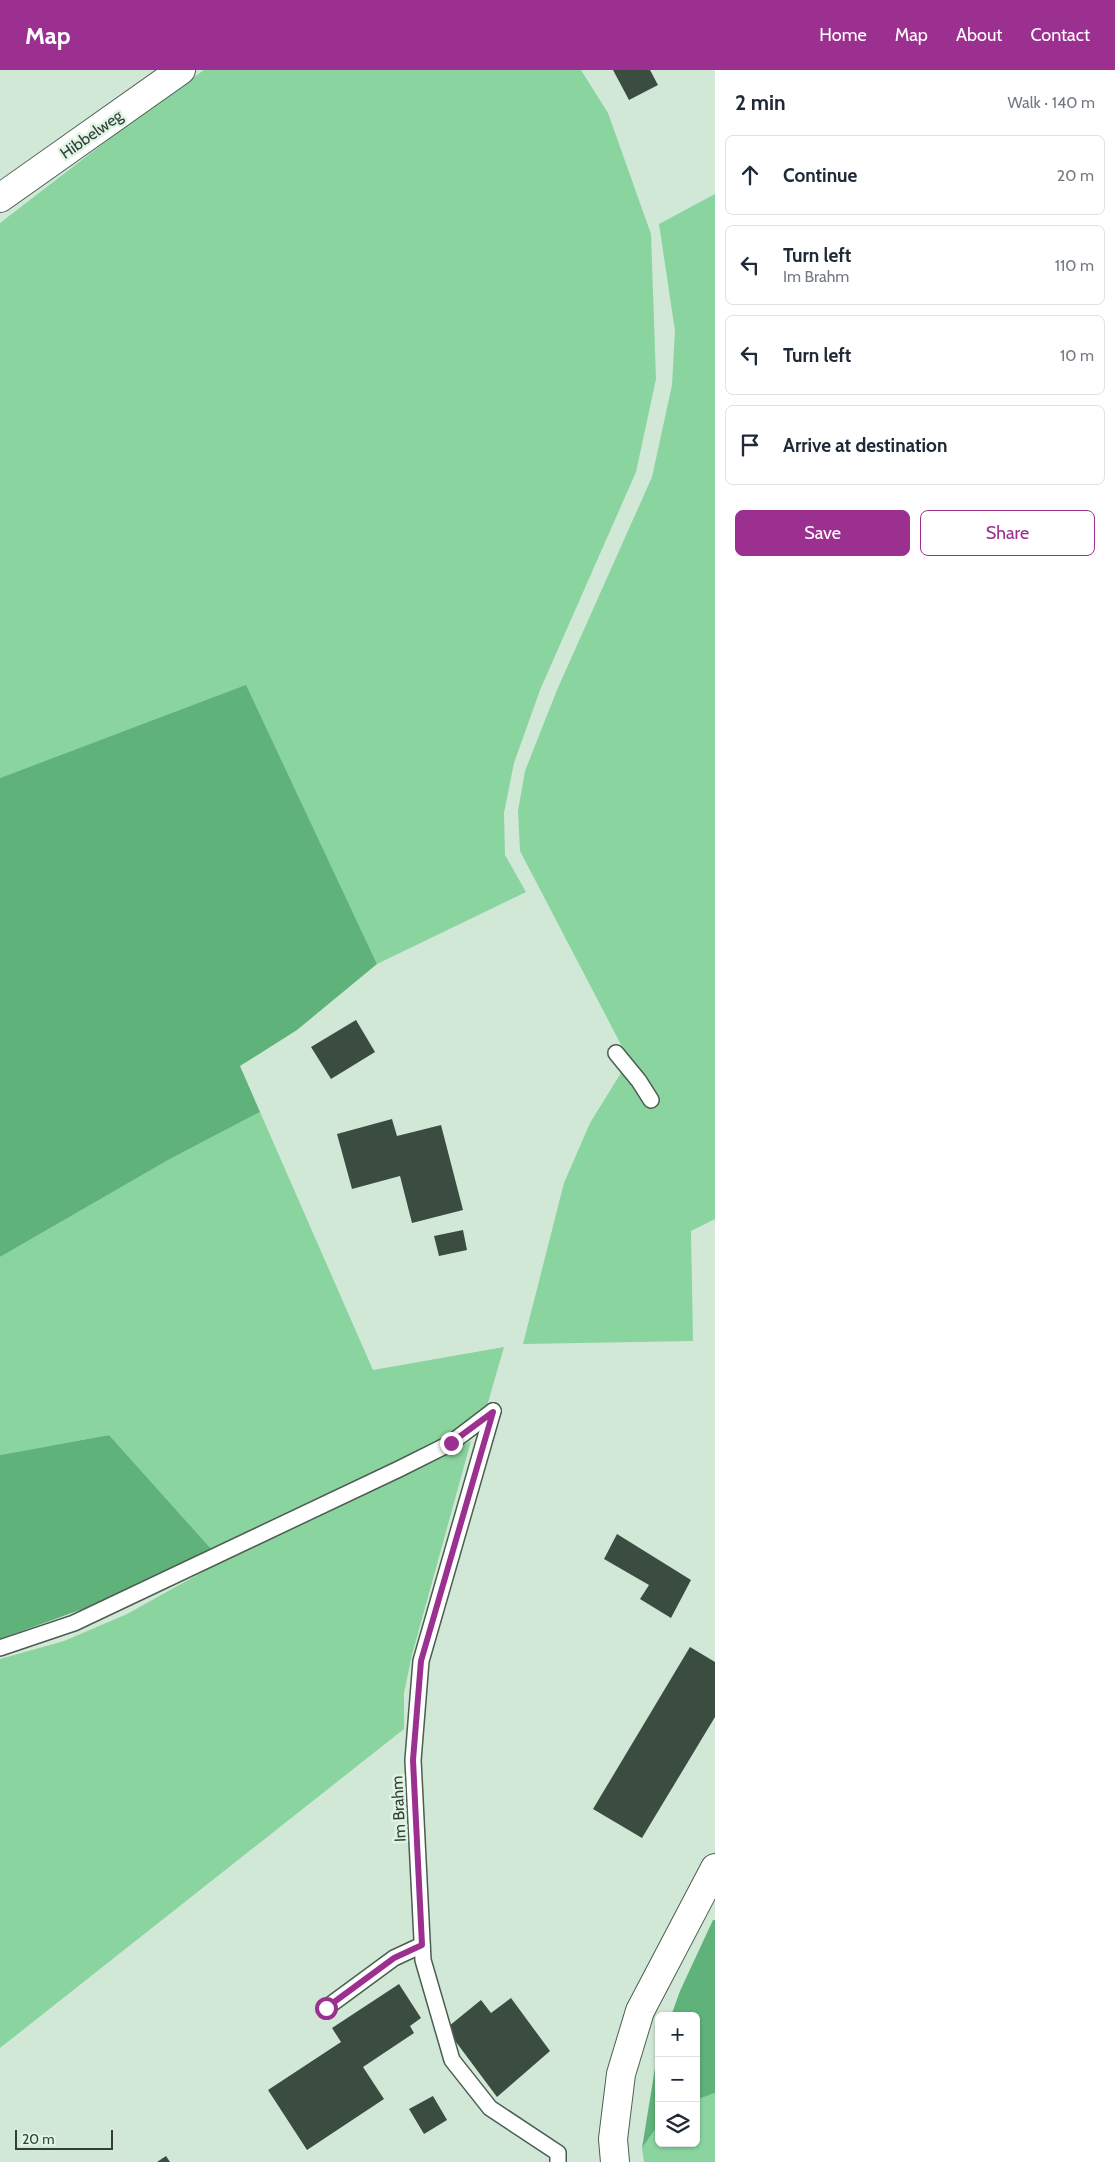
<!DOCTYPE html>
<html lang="en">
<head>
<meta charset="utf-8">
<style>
	body { margin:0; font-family:Cabin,sans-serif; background:#f2f2f3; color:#1f2937 }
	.controls { position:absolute; right:15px; bottom:15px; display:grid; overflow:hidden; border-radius:8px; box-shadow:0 1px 4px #0004 }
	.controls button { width:45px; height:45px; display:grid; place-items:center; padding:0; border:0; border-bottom:1px solid #e0e1e3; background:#fff; color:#1f2937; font:25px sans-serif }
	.scale { position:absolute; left:15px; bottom:12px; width:98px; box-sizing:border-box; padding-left:5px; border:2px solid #353e37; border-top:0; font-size:14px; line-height:18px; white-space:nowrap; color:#353e37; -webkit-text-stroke:4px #dff5e4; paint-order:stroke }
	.stop { position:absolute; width:15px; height:15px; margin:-11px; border:4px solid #9c3091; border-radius:50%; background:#fff }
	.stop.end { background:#9c3091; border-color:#fff; box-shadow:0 1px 5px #0008 }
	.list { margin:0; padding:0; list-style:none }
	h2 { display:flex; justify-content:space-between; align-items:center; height:65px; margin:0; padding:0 20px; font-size:21px }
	h2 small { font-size:16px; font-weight:400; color:#747a83 }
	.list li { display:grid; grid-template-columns:32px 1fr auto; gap:15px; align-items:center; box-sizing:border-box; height:80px; margin:0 10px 10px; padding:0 10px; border:1px solid #e0e1e3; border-radius:8px }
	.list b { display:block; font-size:19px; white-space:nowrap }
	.list p { margin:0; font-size:16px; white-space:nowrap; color:#747a83 }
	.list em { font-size:16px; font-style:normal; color:#747a83 }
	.actions { display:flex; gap:10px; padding:15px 20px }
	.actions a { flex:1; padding:11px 0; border:1px solid #9c3091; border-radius:8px; text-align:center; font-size:18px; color:#9c3091 }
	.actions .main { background:#9c3091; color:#fff }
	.icon { flex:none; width:28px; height:28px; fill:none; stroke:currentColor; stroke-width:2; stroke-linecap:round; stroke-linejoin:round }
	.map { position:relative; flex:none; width:715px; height:2092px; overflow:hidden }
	header { display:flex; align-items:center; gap:30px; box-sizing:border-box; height:70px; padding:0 25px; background:#9c3091; color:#fff }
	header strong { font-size:24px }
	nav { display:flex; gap:28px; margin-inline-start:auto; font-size:18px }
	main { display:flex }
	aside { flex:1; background:#fff }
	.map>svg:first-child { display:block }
	.green { fill:#8ad49f }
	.forest { fill:#5fb37a }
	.building { fill:#3b4d40 }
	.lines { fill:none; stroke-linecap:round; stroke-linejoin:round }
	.service-casing { stroke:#4b5e50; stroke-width:18 }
	.tertiary-casing { stroke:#4b5e50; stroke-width:30 }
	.secondary-casing { stroke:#4b5e50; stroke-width:30 }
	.service { stroke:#fff; stroke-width:15 }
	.tertiary { stroke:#fff; stroke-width:28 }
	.secondary { stroke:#fff; stroke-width:28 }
	.route { stroke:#9c3091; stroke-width:6 }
	.labels { text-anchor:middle; stroke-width:5; stroke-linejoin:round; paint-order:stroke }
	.street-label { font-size:16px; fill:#353e37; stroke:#dff5e4 }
</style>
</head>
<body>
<header>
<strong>Map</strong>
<nav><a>Home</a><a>Map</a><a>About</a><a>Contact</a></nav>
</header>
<main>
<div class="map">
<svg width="715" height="2092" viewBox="0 0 715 2092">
	<rect width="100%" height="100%" fill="#d2e8d7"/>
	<g class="green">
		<path d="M204,0H581L608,43L651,164L656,309L636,402L540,620L514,693L504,743L505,785L526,822L377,894L246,616L0,708V153L148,39Z"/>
		<path d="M715,124V1149L691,1161L693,1271L523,1274L564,1113L590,1053L629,990L520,781L518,741L525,701L557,620L652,407L672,315L675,261L659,154Z"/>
		<path d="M260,1042L373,1300L504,1277L487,1336L447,1366L213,1481L109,1365L0,1385V1187L170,1089Z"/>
		<path d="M471,1371L412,1585L404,1623V1659L0,1978V1589L64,1571L127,1544L217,1494L441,1387Z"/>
		<path d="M715,2023V2092H644L642,2078L659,2054V2073H696V2030Z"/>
	</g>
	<g class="forest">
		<path d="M246,615L377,894L297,960L240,996L260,1042L170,1089L0,1187V708Z"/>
		<path d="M109,1365L213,1481L124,1524L0,1569V1385Z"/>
		<path d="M713,1850H715V2023L696,2030V1946H671L680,1921Z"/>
		<path d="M659,1982V2054L642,2078L657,1986Z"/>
	</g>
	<g class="building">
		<path d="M613,0H650L658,15L629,30Z"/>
		<path d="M356,950L375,982L331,1009L311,977Z"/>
		<path d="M392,1049L397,1066L441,1055L463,1140L412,1153L400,1106L352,1119L337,1064Z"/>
		<path d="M463,1160L467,1180L439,1186L434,1166Z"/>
		<path d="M617,1464L691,1510L671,1548L640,1529L649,1515L604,1489Z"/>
		<path d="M690,1577L715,1592V1647L642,1768L593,1739Z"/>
		<path d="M399,1914L421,1948L410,1956L414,1963L363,1997L384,2029L307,2080L268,2020L341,1972L332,1958Z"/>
		<path d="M511,1928L550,1981L497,2027L456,1972L449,1956L481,1930L491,1943Z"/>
		<path d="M433,2026L447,2050L424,2064L409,2039Z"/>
		<path d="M166,2086L170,2092H157Z"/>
	</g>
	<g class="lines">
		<defs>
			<g id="service">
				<path d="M616,983L639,1011L651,1030"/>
				<path d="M493,1341L421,1591L413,1690L423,1890L452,1990L490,2038L558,2083V2092"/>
				<path d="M0,1578L74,1553L399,1399L451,1373L493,1341"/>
				<path d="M326,1938L394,1888L422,1875"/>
			</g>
			<path id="tertiary" d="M0,128L181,0"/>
			<path id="secondary" d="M615,2092L613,2069L621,2004L640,1941L715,1798"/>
		</defs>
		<use href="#service" class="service-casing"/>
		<use href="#tertiary" class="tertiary-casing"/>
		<use href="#secondary" class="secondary-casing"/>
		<use href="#service" class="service"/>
		<use href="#tertiary" class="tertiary"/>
		<use href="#secondary" class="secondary"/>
	</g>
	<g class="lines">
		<path class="route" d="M326,1938L394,1888L422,1875L413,1690L421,1591L493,1342L451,1373"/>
	</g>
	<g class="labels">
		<g class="street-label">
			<text transform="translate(91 64) rotate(-35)" y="6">Hibbelweg</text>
			<text transform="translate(398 1739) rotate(-93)" y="6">Im Brahm</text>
		</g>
	</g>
</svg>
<div class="controls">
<button>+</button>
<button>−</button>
<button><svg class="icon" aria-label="layers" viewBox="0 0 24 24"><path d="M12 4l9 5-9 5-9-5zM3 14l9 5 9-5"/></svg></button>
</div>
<div class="scale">20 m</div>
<div class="stop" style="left:326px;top:1938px"></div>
<div class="stop end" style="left:451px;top:1373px"></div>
</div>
<aside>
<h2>2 min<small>Walk · 140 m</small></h2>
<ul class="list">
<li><svg class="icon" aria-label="ahead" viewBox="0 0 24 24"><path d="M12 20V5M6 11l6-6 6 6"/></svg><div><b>Continue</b></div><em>20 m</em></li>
<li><svg class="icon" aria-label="left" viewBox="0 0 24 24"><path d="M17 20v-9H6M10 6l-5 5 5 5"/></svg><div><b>Turn left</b><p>Im Brahm</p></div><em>110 m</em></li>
<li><svg class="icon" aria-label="left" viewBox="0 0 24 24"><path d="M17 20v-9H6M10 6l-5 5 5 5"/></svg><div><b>Turn left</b></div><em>10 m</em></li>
<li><svg class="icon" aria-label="arrive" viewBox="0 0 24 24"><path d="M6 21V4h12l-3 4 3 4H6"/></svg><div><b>Arrive at destination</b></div></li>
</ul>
<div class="actions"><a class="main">Save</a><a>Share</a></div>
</aside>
</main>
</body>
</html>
